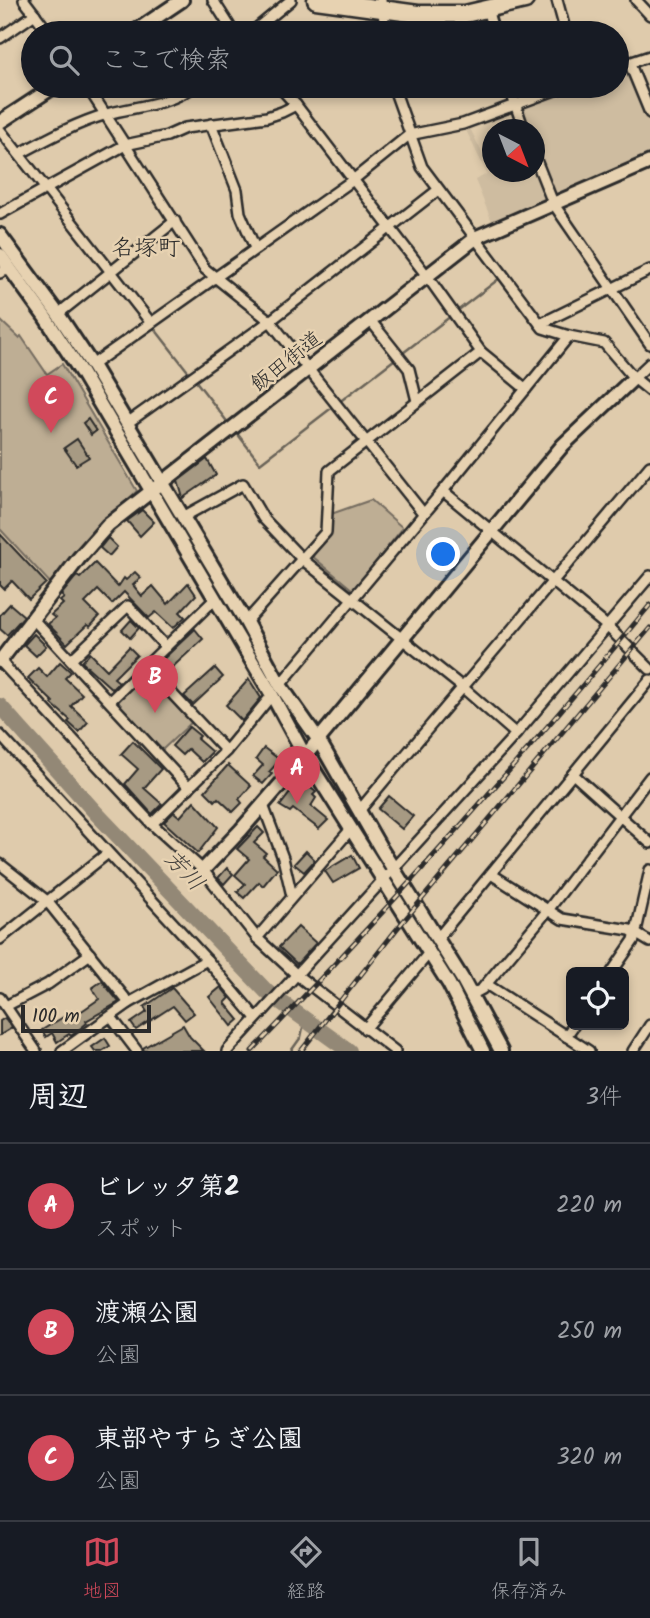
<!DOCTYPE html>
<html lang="ja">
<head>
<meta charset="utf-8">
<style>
	body { margin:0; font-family:Kalam,"Klee One",sans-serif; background:#242831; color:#f1f3f6 }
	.controls { position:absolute; right:21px; bottom:21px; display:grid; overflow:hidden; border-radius:10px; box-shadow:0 4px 10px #0003 }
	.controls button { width:63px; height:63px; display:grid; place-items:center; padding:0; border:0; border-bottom:2px solid #363941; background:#171b24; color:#f1f3f6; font:35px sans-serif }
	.compass { position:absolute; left:482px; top:119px; width:63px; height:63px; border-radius:50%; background:#171b24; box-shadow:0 4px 10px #0003; rotate:138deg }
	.scale { position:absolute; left:21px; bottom:18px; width:130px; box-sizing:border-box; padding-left:7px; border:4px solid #2b2b2b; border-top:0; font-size:19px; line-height:24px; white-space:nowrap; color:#2b2b2b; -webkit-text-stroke:5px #e7d2b1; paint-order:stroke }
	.you { position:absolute; left:444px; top:555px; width:24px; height:24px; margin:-18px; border:5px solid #fff; border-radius:50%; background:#1a73e8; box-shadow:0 0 0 10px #1a73e833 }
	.badge { display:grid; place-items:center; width:46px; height:46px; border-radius:50%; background:#d1495b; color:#fff; font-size:23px; font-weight:700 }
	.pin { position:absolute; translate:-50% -58px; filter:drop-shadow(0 2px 4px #0008) }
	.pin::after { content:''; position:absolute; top:37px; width:24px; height:21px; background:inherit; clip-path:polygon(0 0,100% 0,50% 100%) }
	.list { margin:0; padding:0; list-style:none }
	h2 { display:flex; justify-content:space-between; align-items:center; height:91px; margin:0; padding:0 28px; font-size:30px }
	h2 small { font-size:23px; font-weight:400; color:#9ea1a6 }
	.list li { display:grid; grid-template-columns:46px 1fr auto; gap:21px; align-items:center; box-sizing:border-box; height:126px; padding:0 28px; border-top:2px solid #363941 }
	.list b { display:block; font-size:26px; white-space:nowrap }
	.list p { margin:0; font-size:23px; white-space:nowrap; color:#9ea1a6 }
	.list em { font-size:23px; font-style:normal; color:#9ea1a6 }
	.icon { flex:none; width:38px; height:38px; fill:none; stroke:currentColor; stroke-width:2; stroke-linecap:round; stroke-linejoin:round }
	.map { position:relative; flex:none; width:650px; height:1051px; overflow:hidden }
	.search { position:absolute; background:#171b24; box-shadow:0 4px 10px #0003; left:21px; right:21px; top:21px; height:77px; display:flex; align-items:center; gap:18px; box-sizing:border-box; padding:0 24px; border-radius:38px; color:#9ea1a6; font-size:26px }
	.sheet { height:469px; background:#171b24 }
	nav { display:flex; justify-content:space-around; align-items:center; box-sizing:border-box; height:98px; border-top:2px solid #363941; background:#171b24; font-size:19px; color:#9ea1a6 }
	nav a { display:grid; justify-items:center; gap:4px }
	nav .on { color:#d1495b }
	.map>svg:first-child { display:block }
	.built { fill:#cebca0 }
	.green { fill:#beae94; stroke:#746c60; stroke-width:2 }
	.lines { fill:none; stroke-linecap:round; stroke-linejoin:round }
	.stream { stroke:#696358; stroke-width:2.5 }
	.river { stroke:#938876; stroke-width:16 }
	.building { fill:#a79a83; stroke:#2b2b2b; stroke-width:2 }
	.minor-casing { stroke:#2b2b2b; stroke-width:14 }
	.tertiary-casing { stroke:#2b2b2b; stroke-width:18 }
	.trunk-casing { stroke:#2b2b2b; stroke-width:21 }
	.minor { stroke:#e7d2b1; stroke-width:9 }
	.tertiary { stroke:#e7d2b1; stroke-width:12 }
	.trunk { stroke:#e7d2b1; stroke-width:16 }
	.rail-casing { stroke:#2b2b2b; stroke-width:5 }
	.rail { stroke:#e7d2b1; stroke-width:2.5; stroke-dasharray:8; stroke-linecap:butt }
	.labels { text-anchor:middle; stroke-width:5; stroke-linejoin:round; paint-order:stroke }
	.street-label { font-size:21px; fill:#2b2b2b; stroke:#e7d2b1 }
	.neighbourhood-label { font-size:23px; fill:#2b2b2b; stroke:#e7d2b1 }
	.water-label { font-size:23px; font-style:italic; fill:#45423e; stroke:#e7d2b1 }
</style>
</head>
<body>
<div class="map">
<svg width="650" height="1051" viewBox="0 0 650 1051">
	<rect width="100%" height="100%" fill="#dfcbac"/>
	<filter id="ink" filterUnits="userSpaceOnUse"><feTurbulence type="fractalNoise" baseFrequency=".0143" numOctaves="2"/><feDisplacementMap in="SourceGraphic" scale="14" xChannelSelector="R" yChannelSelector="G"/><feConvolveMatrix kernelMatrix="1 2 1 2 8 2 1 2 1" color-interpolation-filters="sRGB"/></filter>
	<g filter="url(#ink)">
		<g class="built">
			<path d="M627,67L650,126V156L554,197L535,146L534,130L528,129L519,107L576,86H617V71Z"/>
			<path d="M468,124L485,159L492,156V172H534L535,167L548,201L493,224L475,180L487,174L464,126Z"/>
		</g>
		<g class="green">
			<path d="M0,320L19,338L21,336L47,374L62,364L137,491L93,532L52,585L0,529Z"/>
			<path d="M371,500L403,528L353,590L312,556L331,533V514Z"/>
			<path d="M142,677H149L192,722L162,750L119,704L118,699Z"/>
		</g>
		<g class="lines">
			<g class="stream">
				<path d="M456,312L500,278"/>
				<path d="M151,324L190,374"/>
				<path d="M546,324L580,334"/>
				<path d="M607,341L610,342L619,353"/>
				<path d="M195,380L229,424"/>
				<path d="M236,432L260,463L451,316"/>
				<path d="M291,1051L301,1037L305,1018"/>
			</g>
			<path class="river" d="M0,706L96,813L267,992L349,1051"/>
		</g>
		<g class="building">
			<path d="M88,419L96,431L91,435L83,423Z"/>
			<path d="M77,439L89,457L76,465L64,448Z"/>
			<path d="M207,459L216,475L183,498L178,481Z"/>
			<path d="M142,510L154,522L140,536L127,521Z"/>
			<path d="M0,534L46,583L29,599L12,581L4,589L0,585Z"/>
			<path d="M108,538L117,547L109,556L100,548Z"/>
			<path d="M95,563L118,587L124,578L126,580L135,572L141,578L133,585L142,596L153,586L168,604L188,583L196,595L180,612L185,617L173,628L156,612L149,618L124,592L112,604L98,590L85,603L99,617L90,627L87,625L67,644L48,624L55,618L51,615L63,604L60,601L64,598L61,595L74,579L77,576L80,578Z"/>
			<path d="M10,604L24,616L7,635L0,629V615Z"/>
			<path d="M131,620L139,628L130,638L122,630Z"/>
			<path d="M195,629L203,639L164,675L156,666Z"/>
			<path d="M34,634L46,646L36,656L24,645Z"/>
			<path d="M129,647L137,655L114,678L119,682L112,689L82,662L90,653L107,670Z"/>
			<path d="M60,662L71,672L65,678L82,694L71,706L88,722L79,732L68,722L70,720L52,704L53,702L28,678L38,668L47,677Z"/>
			<path d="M215,668L223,677L193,705L184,696Z"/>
			<path d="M249,679L261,698L242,721L226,705Z"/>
			<path d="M189,727L200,736L197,739L212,752L202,762L188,749L182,755L172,746Z"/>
			<path d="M133,741L161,769L144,788L162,804L152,814L125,784L138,769L121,754Z"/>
			<path d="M264,748L280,760L269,772L272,774L263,784L253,776L263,765L256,759Z"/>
			<path d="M228,765L251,786L239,799L242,803L233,812L218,798L215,801L205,791Z"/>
			<path d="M300,780L316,792L313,795L316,798L311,806L328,820L319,829L293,809L290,812L280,806Z"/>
			<path d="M389,796L413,816L402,829L378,809Z"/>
			<path d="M194,801L218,827L198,853L164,822L174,812L180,817Z"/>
			<path d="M258,827L264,833L254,843L266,853L263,856L277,869L263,886L259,882L244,898L237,892L245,884L235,875L249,859L237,849Z"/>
			<path d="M306,851L315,860L304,872L294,864Z"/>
			<path d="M352,855L359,868L333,883L325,871Z"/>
			<path d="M227,868L233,874L224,884L218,878Z"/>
			<path d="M298,927L316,943L297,964L279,947Z"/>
			<path d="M102,981L119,1002L86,1021L87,1023L71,1036L69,1034L57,1042L52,1033L46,1037L42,1030L70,1013L73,1017L99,999L92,988Z"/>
			<path d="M221,987L230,998L225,1003L239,1020L232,1026L209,997Z"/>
			<path d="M172,988L194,1013L185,1020L173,1006L136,1030L131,1023L147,1012L144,1007Z"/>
			<path d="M5,1018L12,1028L0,1035V1021Z"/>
			<path d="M183,1025L190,1037L204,1051H144L143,1048Z"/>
			<path d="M105,1038L110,1046L102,1051H95L92,1047Z"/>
		</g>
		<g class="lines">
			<defs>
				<g id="minor">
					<path d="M24,0L49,33"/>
					<path d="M213,0L234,33"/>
					<path d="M381,0L386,33"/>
					<path d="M557,0L566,33"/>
					<path d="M636,0L650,15"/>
					<path d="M487,9L494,33"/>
					<path d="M251,33L291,0"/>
					<path d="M0,38L35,14"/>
					<path d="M629,62L650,113"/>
					<path d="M617,67L650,56"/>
					<path d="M87,86L205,269L270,321L423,513"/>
					<path d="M279,86L296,105L427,276L481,352L526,389"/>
					<path d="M393,86L422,167L543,328L569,336L443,491"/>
					<path d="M509,86L524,130"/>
					<path d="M211,124L237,190L240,213L255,248"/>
					<path d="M0,130L151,323"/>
					<path d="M19,154C47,139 76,123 107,114C136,106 170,105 194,86"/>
					<path d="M534,155L553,203L650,344"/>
					<path d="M0,214L125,145L167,136L185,128L267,117L282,112L296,105"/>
					<path d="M0,273L9,266"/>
					<path d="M58,314L175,221"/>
					<path d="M370,320L409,369L417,401"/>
					<path d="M540,324L650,270"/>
					<path d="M569,336L604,343L634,378L650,391"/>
					<path d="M92,365L353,180L409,135L463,124L566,86"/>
					<path d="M634,378L650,363"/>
					<path d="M126,424L270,321L438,190"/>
					<path d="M183,517L243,484L263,518L302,559L461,686L516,734"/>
					<path d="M32,618L189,788"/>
					<path d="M246,622L326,532L329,471L481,352"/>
					<path d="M71,660L128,606L166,647"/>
					<path d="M0,661L152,824L203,870L257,938L298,976L395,1051"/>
					<path d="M146,666L226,751"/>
					<path d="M280,685L443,491L608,627L650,669"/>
					<path d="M110,701L215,599"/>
					<path d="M0,735L207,960L256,1018"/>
					<path d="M573,774L650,843"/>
					<path d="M263,805L283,858L292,896"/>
					<path d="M359,811C455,695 554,581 650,466"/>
					<path d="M152,824L226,751L272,695"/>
					<path d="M0,864L47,901L129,1003"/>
					<path d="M491,874L562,919L630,930L650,942"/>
					<path d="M257,938L351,829"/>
					<path d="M0,939L108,853"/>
					<path d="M437,939L650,680"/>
					<path d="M612,972L634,940L650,870"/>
					<path d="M486,984L589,1051"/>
					<path d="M471,995L482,989L548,910L650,777"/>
					<path d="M0,998L36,1051"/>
					<path d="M6,1006L48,984L90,954"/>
					<path d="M111,1017L137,1051"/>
					<path d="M365,1029L429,953"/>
					<path d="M566,1036L574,1025"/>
					<path d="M62,1051L129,1003L207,960"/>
					<path d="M227,1051L516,734L650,576"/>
					<path d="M633,1051L650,1025"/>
				</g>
				<g id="tertiary">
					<path d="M133,33L182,0"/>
					<path d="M0,122L55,86"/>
					<path d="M0,235L58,314L92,365L246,622L280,685L318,739L381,849L463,980L501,1051"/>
					<path d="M0,255L45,317L81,372L272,695L305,756L449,984L483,1051"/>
					<path d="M0,661L79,558L108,525L477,237L650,162"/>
					<path d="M203,870L241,830L305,756L563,445L634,378"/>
				</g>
				<path id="trunk" d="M316,0L418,14H465L525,0"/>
			</defs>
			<use href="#minor" class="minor-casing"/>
			<use href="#tertiary" class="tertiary-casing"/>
			<use href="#trunk" class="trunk-casing"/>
			<use href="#minor" class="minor"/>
			<use href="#tertiary" class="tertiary"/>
			<use href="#trunk" class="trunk"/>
			<defs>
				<g id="rail">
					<path d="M252,1051C390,908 523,758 650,605"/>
					<path d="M301,1051L396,930L650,628"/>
				</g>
			</defs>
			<use href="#rail" class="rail-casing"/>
			<use href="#rail" class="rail"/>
		</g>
	</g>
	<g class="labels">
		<g class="street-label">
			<text transform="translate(286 361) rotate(-38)" y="7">飯田街道</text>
		</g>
		<g class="neighbourhood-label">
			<text x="146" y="255">名塚町</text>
		</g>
		<g class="water-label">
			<text transform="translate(185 870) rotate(47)" y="8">芳川</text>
		</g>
	</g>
</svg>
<div class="controls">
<button><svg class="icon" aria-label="locate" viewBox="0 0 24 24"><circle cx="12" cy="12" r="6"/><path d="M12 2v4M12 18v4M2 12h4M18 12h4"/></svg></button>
</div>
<svg class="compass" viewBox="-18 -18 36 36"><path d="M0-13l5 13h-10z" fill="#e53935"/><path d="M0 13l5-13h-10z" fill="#9ea1a6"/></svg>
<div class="scale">100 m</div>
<div class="you"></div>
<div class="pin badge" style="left:297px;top:804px">A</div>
<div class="pin badge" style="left:155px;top:713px">B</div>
<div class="pin badge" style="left:51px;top:433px">C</div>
<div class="search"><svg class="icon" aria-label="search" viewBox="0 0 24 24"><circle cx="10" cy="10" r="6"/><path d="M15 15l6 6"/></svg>ここで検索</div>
</div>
<section class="sheet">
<h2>周辺<small>3件</small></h2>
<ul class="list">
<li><span class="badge">A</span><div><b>ビレッタ第2</b><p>スポット</p></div><em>220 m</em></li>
<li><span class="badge">B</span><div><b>渡瀬公園</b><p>公園</p></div><em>250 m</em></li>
<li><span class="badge">C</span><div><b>東部やすらぎ公園</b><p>公園</p></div><em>320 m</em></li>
</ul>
</section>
<nav>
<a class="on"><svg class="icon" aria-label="map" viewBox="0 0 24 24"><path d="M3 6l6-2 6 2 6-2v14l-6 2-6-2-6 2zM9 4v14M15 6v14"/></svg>地図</a>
<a><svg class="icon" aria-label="directions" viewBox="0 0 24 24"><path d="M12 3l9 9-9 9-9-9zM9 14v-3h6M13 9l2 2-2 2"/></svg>経路</a>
<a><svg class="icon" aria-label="saved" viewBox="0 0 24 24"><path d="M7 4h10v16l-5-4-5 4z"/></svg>保存済み</a>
</nav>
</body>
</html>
